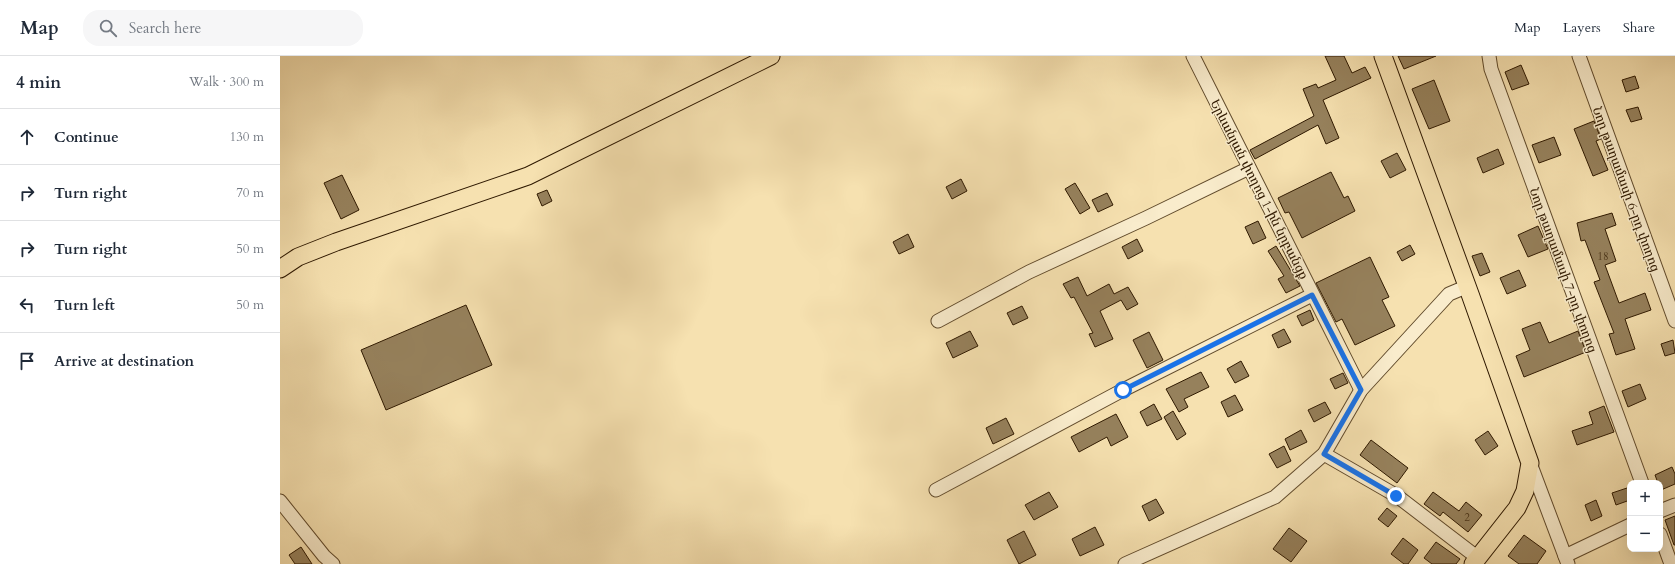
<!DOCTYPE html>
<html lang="en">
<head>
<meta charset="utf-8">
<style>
	body { margin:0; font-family:Cardo,"Noto Serif Armenian",serif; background:#f6f6f7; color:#1f2937 }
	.controls { position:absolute; right:12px; bottom:12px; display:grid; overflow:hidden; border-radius:8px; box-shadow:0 4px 16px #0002 }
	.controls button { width:36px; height:36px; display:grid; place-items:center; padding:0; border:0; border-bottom:1px solid #e0e1e3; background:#fff; color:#1f2937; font:20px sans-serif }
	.stop { position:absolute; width:12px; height:12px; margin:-9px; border:3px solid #1a73e8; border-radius:50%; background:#fff }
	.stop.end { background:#1a73e8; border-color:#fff; box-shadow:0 1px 4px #0008 }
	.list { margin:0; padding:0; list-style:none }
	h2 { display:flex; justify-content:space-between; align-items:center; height:52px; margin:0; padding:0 16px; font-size:17px }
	h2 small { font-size:13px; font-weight:400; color:#747a83 }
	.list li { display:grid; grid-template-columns:26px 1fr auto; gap:12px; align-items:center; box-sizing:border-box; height:56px; padding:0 16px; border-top:1px solid #e0e1e3 }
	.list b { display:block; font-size:15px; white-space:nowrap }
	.list em { font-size:13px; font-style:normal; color:#747a83 }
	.icon { flex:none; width:22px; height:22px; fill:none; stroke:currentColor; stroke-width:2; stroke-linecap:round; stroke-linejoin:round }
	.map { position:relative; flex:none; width:1395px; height:508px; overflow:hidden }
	header { display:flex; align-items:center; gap:24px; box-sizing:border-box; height:56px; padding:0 20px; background:#fff; border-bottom:1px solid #e0e1e3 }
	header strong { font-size:19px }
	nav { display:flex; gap:22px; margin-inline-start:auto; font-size:14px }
	.search { width:280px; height:36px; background:#f6f6f7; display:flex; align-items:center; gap:10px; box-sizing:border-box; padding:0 14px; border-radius:16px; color:#747a83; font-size:15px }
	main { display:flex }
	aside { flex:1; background:#fff }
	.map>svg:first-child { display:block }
	.building { fill:#96815c; stroke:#2f1900 }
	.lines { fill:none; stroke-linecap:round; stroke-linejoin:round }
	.minor-casing { stroke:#614b2c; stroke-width:15 }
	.major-casing { stroke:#2f1900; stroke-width:19 }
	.minor { stroke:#f9eccc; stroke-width:13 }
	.major { stroke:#f6e1b0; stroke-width:17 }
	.route { stroke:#1a73e8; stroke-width:5 }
	.labels { text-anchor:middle; stroke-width:3; stroke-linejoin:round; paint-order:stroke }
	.number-label { font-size:11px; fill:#493317 }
	.street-label { font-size:13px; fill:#2f1900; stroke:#f9eccc }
</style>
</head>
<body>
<header>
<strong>Map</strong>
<div class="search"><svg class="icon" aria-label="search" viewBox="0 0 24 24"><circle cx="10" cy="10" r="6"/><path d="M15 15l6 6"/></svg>Search here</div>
<nav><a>Map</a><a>Layers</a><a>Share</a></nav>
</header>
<main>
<aside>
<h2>4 min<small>Walk · 300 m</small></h2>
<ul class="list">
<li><svg class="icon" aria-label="ahead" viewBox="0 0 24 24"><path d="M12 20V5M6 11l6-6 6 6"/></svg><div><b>Continue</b></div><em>130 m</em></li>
<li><svg class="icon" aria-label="right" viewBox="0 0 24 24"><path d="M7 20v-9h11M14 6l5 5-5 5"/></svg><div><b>Turn right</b></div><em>70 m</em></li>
<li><svg class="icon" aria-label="right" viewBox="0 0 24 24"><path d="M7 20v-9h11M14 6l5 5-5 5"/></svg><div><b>Turn right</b></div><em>50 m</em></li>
<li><svg class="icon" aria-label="left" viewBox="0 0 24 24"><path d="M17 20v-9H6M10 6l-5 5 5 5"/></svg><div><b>Turn left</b></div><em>50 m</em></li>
<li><svg class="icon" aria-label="arrive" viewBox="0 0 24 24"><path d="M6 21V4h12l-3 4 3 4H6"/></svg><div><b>Arrive at destination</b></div></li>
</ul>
</aside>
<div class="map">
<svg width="1395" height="508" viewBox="0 0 1395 508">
	<rect width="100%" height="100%" fill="#f6e1b0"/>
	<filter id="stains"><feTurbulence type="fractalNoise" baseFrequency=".005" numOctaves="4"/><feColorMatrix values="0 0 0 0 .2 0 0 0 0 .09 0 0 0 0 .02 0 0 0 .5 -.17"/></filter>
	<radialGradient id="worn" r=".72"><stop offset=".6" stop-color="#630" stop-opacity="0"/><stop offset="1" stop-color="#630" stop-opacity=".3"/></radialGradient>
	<g class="building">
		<path d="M1045,0H1064L1072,17L1085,11L1091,22L1043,44L1059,82L1046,88L1038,69L975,103L970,94L1034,60L1023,33L1036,28L1038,32L1056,24Z"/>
		<path d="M1118,0H1156L1124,13Z"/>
		<path d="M1241,9L1249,28L1232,34L1225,16Z"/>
		<path d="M1355,20L1359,32L1346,36L1342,24Z"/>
		<path d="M1154,24L1170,65L1149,73L1132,33Z"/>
		<path d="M1358,51L1362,63L1351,66L1346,54Z"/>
		<path d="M1314,65L1321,83L1316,85L1328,114L1313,120L1294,73Z"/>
		<path d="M1274,81L1281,99L1259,107L1252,89Z"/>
		<path d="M1218,93L1224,108L1203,117L1197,102Z"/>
		<path d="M1117,97L1126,114L1110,122L1101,105Z"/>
		<path d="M1051,116L1064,142L1068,140L1075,155L1022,182L1009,156L1005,157L998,142Z"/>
		<path d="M62,119L79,154L61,163L44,127Z"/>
		<path d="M681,123L687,135L672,143L666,131Z"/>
		<path d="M795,127L810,152L800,158L785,133Z"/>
		<path d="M267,134L272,145L262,150L257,138Z"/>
		<path d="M827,137L833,149L818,156L812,144Z"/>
		<path d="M1332,157L1336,169L1325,173L1336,205L1325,209L1339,247L1365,237L1371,254L1345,263L1355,293L1336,299L1329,278L1334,277L1314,226L1320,224L1305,184L1301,185L1297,167Z"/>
		<path d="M978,165L986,182L973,188L965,171Z"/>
		<path d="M1258,170L1268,193L1248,201L1238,179Z"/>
		<path d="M628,178L634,191L619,198L613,186Z"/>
		<path d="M857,183L863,195L848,203L842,191Z"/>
		<path d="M1130,189L1135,198L1122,205L1117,196Z"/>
		<path d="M996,190L1020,230L1006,237L998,223L1004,220L988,195Z"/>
		<path d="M1202,197L1210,216L1200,220L1192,200Z"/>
		<path d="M1090,201L1109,241L1102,244L1115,270L1075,289L1062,263L1056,266L1036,227Z"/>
		<path d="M1239,214L1246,230L1227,238L1220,222Z"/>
		<path d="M798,221L807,240L829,228L834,238L848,231L858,248L847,254L841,244L820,255L833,283L815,291L809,278L813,277L794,241L791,242L783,228Z"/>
		<path d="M186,249L212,309L106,354L81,294Z"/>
		<path d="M742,250L748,262L733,269L727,257Z"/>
		<path d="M1030,254L1034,264L1022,270L1017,260Z"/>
		<path d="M1260,266L1269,287L1298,275L1306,296L1244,321L1236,300L1250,294L1242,273Z"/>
		<path d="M1004,273L1011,286L998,292L992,279Z"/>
		<path d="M690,275L698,290L673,302L666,287Z"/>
		<path d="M869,276L883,304L867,312L853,284Z"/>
		<path d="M1393,284L1395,297L1385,300L1381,288Z"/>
		<path d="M961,305L969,320L955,327L947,313Z"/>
		<path d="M921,316L929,331L904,343L908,351L899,356L886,333Z"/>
		<path d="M1063,317L1068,327L1055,333L1050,323Z"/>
		<path d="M1360,328L1366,343L1348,351L1342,335Z"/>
		<path d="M955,339L963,354L948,361L941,346Z"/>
		<path d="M1045,346L1051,357L1034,366L1028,354Z"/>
		<path d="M874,348L882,363L867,370L860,356Z"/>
		<path d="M1324,350L1334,376L1297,389L1292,375L1313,368L1309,356Z"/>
		<path d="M893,355L906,378L897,384L884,361Z"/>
		<path d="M836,358L848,381L831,390L827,381L799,396L791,381Z"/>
		<path d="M726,362L734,378L713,388L706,372Z"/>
		<path d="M1021,374L1027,386L1010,394L1005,383Z"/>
		<path d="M1208,375L1218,390L1205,399L1195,384Z"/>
		<path d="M1091,384L1128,412L1117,427L1080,399Z"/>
		<path d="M1004,390L1011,405L997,412L989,398Z"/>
		<path d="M1392,411L1395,418V428L1381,434L1380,427H1378L1375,419Z"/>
		<path d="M1350,431V444L1336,449L1332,437Z"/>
		<path d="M769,436L778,451L754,464L745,449Z"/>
		<path d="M1153,436L1179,455L1186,446L1202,459L1188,476L1163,456L1160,460L1144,448Z"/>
		<path d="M876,443L884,457L869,465L862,450Z"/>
		<path d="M1316,444L1322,460L1311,465L1305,449Z"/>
		<path d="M1107,452L1117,460L1108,471L1098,463Z"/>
		<path d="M1395,460V489H1394L1385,464Z"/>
		<path d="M815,471L824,489L800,500L792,483Z"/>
		<path d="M1009,472L1027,485L1011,506L993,493Z"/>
		<path d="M744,475L756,499L739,508L727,484Z"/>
		<path d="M1244,479L1266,495L1257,508H1239L1228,500Z"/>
		<path d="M1123,482L1138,494L1128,508H1124L1111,498Z"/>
		<path d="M1156,486L1180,503L1176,508H1152L1144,502Z"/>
		<path d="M21,491L32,508H15L9,499Z"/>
	</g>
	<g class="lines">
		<defs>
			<g id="minor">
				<path d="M913,0L1081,334"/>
				<path d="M1209,0L1211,13L1362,427"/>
				<path d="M1299,0L1395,265"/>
				<path d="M658,265L749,216L866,162L969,112"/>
				<path d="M1044,398L1117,440L1198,502"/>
				<path d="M1250,407L1288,508"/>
				<path d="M656,434L843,334L1032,239"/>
				<path d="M0,445L44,500L53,508"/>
				<path d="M1380,455L1395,449"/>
				<path d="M1380,478L1391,508"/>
				<path d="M1285,500L1350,469"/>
				<path d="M845,508L995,441L1044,398L1081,334L1169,238L1188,230"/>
			</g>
			<g id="major">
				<path d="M1103,0L1190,238L1250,407L1245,435L1237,452L1193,508"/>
				<path d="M0,213L18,201L56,186L248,120L491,0"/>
			</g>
		</defs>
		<use href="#minor" class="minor-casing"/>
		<use href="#major" class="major-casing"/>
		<use href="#minor" class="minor"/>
		<use href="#major" class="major"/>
	</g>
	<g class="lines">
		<path class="route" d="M843,334L1032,239L1081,334L1044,398L1116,440"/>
	</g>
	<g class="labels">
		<g class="number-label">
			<text x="1323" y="204">18</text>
			<text x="1187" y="465">2</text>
		</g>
		<g class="street-label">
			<text transform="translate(980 133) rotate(63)" y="5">Երևանյան փողոց 1-ին նրբանցք</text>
			<text transform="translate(1347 133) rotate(70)" y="5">Նոր թաղամասի 6-րդ փողոց</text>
			<text transform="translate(1284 214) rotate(70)" y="5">Նոր թաղամասի 7-րդ փողոց</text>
		</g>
	</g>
	<rect width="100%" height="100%" filter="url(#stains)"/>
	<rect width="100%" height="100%" fill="url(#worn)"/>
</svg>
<div class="controls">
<button>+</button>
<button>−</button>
</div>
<div class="stop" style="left:843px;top:334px"></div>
<div class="stop end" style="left:1116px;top:440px"></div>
</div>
</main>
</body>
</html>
